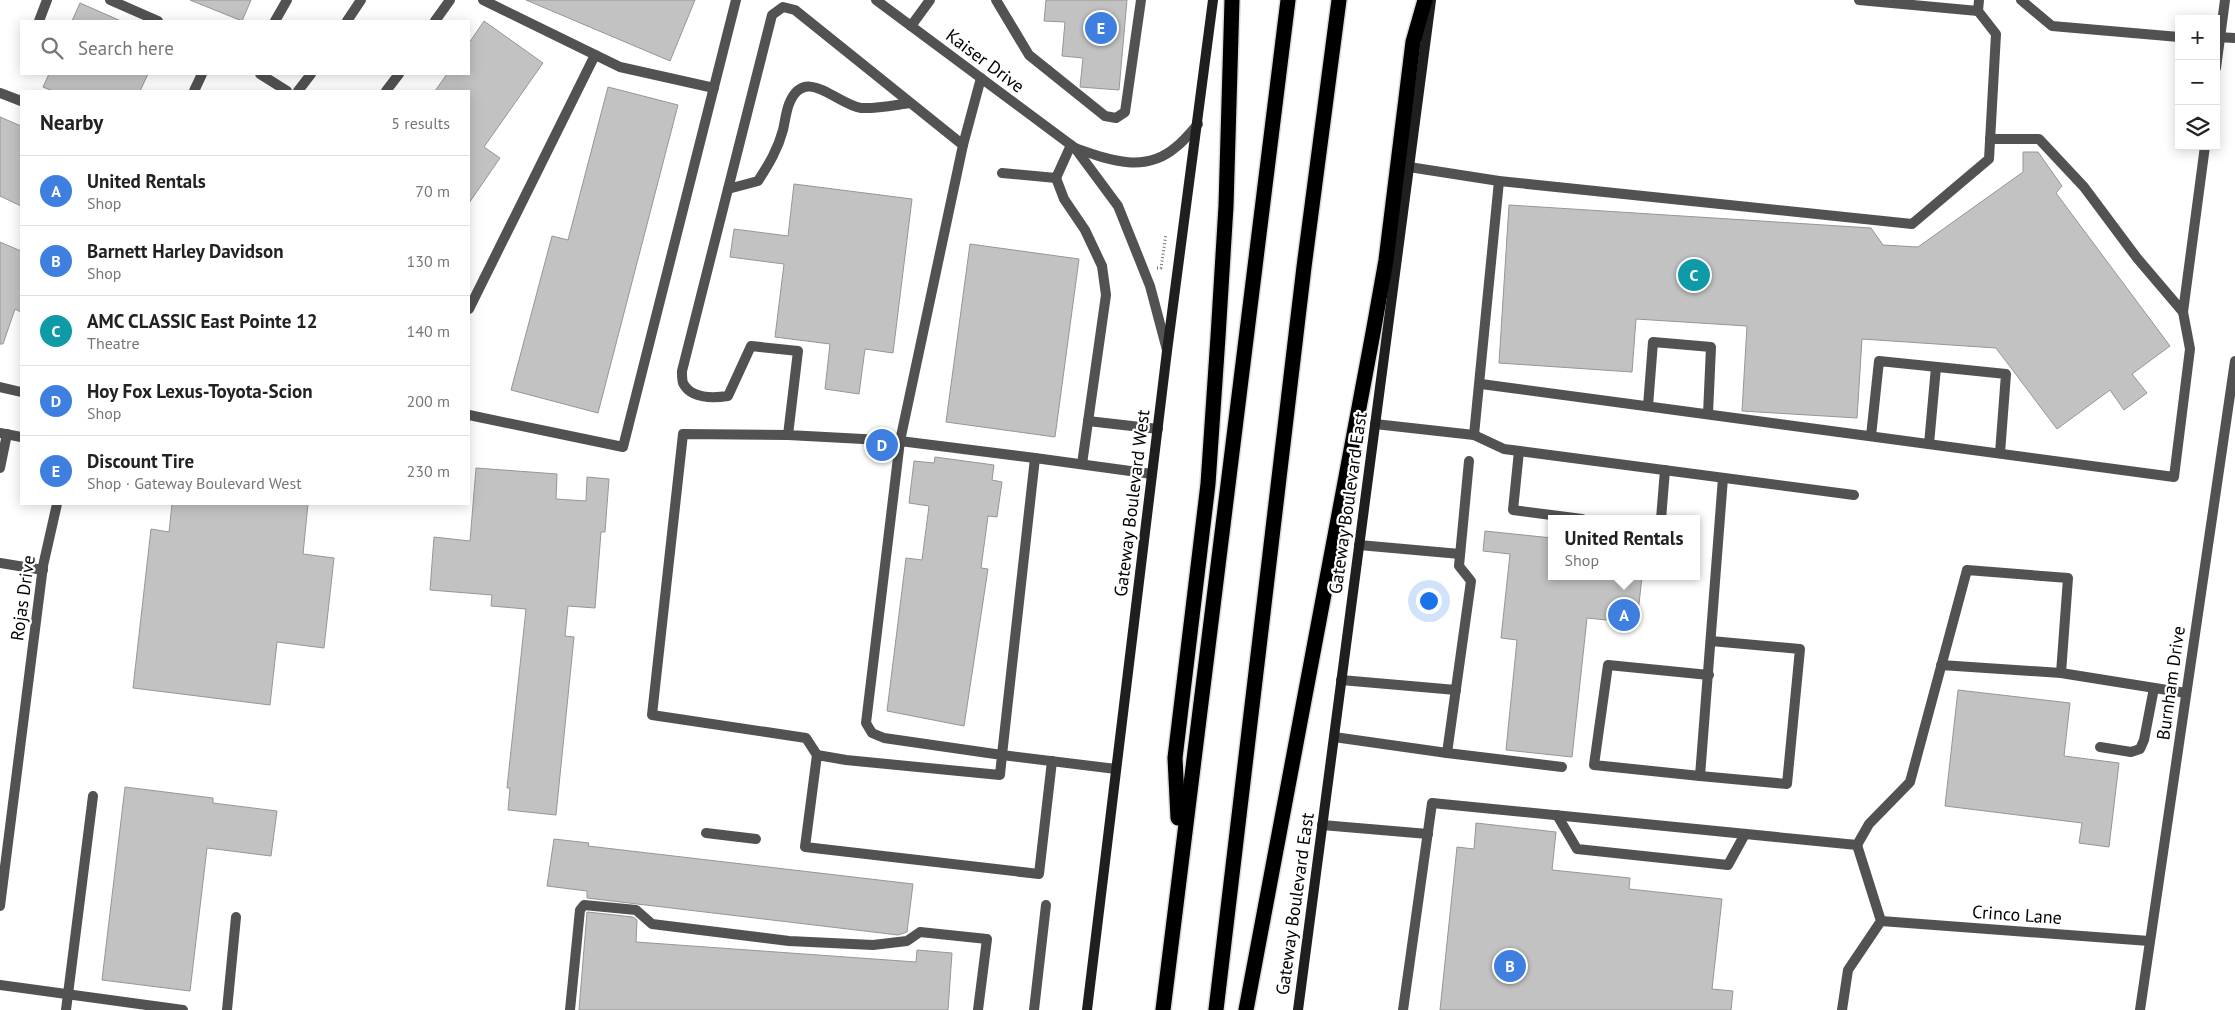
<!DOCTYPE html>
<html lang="en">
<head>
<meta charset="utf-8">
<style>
	body { margin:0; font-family:"PT Sans",sans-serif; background:#f2f2f2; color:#222 }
	.controls { position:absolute; right:15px; top:15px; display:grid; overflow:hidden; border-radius:0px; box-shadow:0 2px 12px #0003 }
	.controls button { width:45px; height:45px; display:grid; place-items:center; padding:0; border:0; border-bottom:1px solid #e0e0e0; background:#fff; color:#222; font:25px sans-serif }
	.you { position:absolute; left:1428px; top:600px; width:18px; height:18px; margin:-12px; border:4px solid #fff; border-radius:50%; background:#1a73e8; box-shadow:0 0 0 8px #1a73e833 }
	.badge { display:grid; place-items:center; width:32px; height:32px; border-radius:50%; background:#2563eb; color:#fff; font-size:16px; font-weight:700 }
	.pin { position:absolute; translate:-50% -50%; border:2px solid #fff; box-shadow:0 1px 5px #0006 }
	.popup { position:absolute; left:1548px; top:515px; width:152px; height:65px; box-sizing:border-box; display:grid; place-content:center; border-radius:0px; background:#fff; filter:drop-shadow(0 1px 4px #0005); font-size:16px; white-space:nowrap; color:#767676 }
	.popup b { font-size:19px; color:#222 }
	.popup::after { content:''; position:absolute; left:50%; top:100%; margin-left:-10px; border:10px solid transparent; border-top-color:#fff }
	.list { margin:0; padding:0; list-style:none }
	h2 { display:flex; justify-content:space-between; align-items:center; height:65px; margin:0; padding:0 20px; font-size:21px }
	h2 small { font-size:16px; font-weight:400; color:#767676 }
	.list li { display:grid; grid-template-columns:32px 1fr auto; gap:15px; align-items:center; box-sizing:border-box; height:70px; padding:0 20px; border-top:1px solid #e0e0e0 }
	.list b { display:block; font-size:19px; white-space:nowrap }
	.list p { margin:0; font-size:16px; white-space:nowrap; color:#767676 }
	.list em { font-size:16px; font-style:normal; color:#767676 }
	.icon { flex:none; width:28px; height:28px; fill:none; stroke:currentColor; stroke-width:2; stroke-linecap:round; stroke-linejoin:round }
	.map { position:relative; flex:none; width:2235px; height:1010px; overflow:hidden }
	.search { position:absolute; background:#fff; box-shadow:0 2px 12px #0003; left:20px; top:20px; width:450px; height:55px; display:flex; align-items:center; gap:12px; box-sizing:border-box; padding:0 18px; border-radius:0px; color:#767676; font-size:19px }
	.panel { position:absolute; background:#fff; box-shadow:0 2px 12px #0003; left:20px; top:90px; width:450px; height:415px; border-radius:0px }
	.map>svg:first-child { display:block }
	.building { fill:#c2c2c2; stroke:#969696 }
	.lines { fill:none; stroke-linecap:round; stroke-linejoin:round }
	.motorway-casing { stroke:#dbdbdb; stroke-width:18 }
	.path { stroke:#747474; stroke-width:3; stroke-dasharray:1 2.5; stroke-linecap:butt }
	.service { stroke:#525252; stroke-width:10 }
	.minor { stroke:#525252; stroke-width:10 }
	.tertiary { stroke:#525252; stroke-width:10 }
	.secondary { stroke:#1f1f1f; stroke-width:10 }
	.motorway { stroke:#000; stroke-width:15 }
	.labels { text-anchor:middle; stroke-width:4.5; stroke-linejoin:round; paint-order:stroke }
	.street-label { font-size:18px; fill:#000; stroke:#fff }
</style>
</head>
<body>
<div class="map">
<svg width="2235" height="1010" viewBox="0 0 2235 1010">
	<rect width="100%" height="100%" fill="#fff"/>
	<g class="building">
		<path d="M190,0H251L242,21Z"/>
		<path d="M526,0H695L670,61Z"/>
		<path d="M1046,0H1127L1119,90L1080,87L1083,58L1062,56L1065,22L1044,21Z"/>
		<path d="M80,3L121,21H72Z"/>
		<path d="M484,21L543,63L484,147L500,158L469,203V91H435L447,74H469V43Z"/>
		<path d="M49,74H148L140,91H53L43,87Z"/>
		<path d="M608,87L678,105L598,413L511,390L552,236L568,240Z"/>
		<path d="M0,117L21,126V206L0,196Z"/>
		<path d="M2023,152H2038L2062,186L2056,193L2170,346L2132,374L2147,393L2124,410L2110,390L2057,429L1996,348L1862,339L1857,418L1742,411L1747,326L1636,319L1632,372L1499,363L1509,205L1871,228L1883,245L1918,247L2023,172Z"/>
		<path d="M794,184L912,199L893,353L865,349L859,394L825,389L830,344L775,337L784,264L730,257L734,229L788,236Z"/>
		<path d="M0,242L21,251V312L15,309L3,344H0Z"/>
		<path d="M970,244L1079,259L1055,437L946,422Z"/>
		<path d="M935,457L994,465L992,480L1002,482L997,517L988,516L981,568L988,569L964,726L887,711L906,558L922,560L929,506L909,503L914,461L934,463Z"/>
		<path d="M476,468L557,474L556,499L586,501L587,477L609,479L605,532H601L595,608L568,606L565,636L574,637L556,815L508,810L510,788H507L526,609L491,606L492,595L430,590L434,537L470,541Z"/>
		<path d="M172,504H308L303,554L334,558L324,648L277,642L270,705L133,688L151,529L169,532Z"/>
		<path d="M1485,531L1552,538V576H1642L1637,623L1587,618L1572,757L1506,750L1517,640L1501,638L1510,554L1483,551Z"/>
		<path d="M1958,690L2070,703L2064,756L2119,763L2109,847L2079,843L2082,823L1945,806Z"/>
		<path d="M125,787L213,798V803L277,811L271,856L207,848L190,991L102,980Z"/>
		<path d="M1476,823L1556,832L1552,870L1630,878L1629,889L1722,899L1712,989L1733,991L1731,1010H1440L1457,847L1474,849Z"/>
		<path d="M554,839L589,843L588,846L913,884L907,932L898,935L587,898V891L547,886Z"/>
		<path d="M587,912L633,917L637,920L636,942L916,962L917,950L952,953L948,1010H579Z"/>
	</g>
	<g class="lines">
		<defs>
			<g id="motorway">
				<path d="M1178,818L1175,758L1208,484L1218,337L1226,206L1232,0"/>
				<path d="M1163,1010L1288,0"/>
				<path d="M1216,1010L1304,267L1339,0"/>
				<path d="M1246,1010L1373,333L1386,260L1413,42L1425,0"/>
			</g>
		</defs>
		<use href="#motorway" class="motorway-casing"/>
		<path class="path" d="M1157,268H1161L1166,234"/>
		<g class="service">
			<path d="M110,0L158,21"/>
			<path d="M483,0L620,67L714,88"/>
			<path d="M996,0L1029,55L1105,116L1116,118L1125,112L1141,0"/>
			<path d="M1859,0L1978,11"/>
			<path d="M2021,0L2052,26L2179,37"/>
			<path d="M39,21L47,0"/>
			<path d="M275,21L287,0"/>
			<path d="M435,21L450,0"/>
			<path d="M911,26L930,0"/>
			<path d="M2216,37L2235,38"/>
			<path d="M2216,68L2225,0"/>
			<path d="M260,74L287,91"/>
			<path d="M194,91L202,74"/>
			<path d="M386,91L399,74"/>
			<path d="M0,93L21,101"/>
			<path d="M1990,139H2039L2084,187L2137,258L2183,312L2205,146"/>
			<path d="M963,145L981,78"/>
			<path d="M1409,167L1499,181L1912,224L1989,159L1996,34L1978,11L1979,0"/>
			<path d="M1002,173L1056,178L1064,199L1085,230L1102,266L1106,295L1082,464"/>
			<path d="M1056,178L1071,145"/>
			<path d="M728,189L758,181C769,164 778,149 783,130C785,121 786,112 789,104C805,64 837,105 861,108C876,109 895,105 910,103"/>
			<path d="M469,309L595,55"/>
			<path d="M1481,384L2174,477L2190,349L2183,312"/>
			<path d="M0,387L21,392"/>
			<path d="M1648,406L1653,342L1711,347L1708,414"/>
			<path d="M469,415L623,447L736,0"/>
			<path d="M1088,421L1158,429"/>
			<path d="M1375,424L1474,435L1499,181"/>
			<path d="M0,433L21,437"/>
			<path d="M788,435L900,441L963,145L795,10L783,7L772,15L682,371C682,374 682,380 683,383C691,399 714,398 728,396L751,346L798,351L788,435L683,434L652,715L806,738L817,755"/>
			<path d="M1474,435L1504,449L1854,495"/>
			<path d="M1871,436L1879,361L2006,374L2000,453"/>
			<path d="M1929,444L1936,367"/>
			<path d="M1519,451L1513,510L1582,519"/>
			<path d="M1035,458L900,441L866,723L872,733L884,738L1002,755L1000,775L846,760L817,755L805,847L1039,874L1052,761"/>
			<path d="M1469,461L1459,566L1471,581L1447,753L1562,767"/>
			<path d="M0,468L7,434"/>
			<path d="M1661,519L1665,470"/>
			<path d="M1359,545L1460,554"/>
			<path d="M0,563L43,570"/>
			<path d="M1711,641L1800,649L1787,784L1700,776L1723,478"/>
			<path d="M2061,673L2186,693"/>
			<path d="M1341,680L1456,690"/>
			<path d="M1334,737L1447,753"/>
			<path d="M2100,747L2131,752L2140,749L2144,740L2154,688"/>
			<path d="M1116,769L1002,755L1035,458L1152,474"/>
			<path d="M1700,776L1594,765L1608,665L1709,675"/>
			<path d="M1557,815L1577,849L1728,865L1745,834"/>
			<path d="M1322,825L1428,834"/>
			<path d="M706,833L756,839"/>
			<path d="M1857,845L1869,824L1910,782L1967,570L2068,578L2061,673L1941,665"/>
			<path d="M0,985L183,1010"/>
			<path d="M66,1010L93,796"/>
			<path d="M227,1010L236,917"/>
			<path d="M570,1010L580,910L584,905L636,910L652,924L789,941L873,945L907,941L920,932L987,939L978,1010"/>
			<path d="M1034,1010L1046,905"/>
			<path d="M1403,1010L1432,803L1857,845L1881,921L1848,970L1842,1010"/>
		</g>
		<g class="minor">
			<path d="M876,0L1075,148L1118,206L1150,286L1167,350"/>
			<path d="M1075,148C1109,160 1145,174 1176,147C1184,141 1191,132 1198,124"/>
			<path d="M1881,921L2149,941"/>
		</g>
		<g class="tertiary">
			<path d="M347,21L361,0"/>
			<path d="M298,91L311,74"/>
			<path d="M0,906L43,566L57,504"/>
			<path d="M2140,1010L2235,361"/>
		</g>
		<g class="secondary">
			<path d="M1087,1010L1167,351L1213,0"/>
			<path d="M1298,1010L1431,0"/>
		</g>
		<use href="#motorway" class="motorway"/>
	</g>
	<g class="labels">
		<g class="street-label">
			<text transform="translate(985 61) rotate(37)" y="6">Kaiser Drive</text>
			<text transform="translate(1132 503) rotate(-83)" y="6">Gateway Boulevard West</text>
			<text transform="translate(1348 503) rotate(-82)" y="6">Gateway Boulevard East</text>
			<text transform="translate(23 598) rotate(-82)" y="6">Rojas Drive</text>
			<text transform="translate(2171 683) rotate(-82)" y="6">Burnham Drive</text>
			<text transform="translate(1295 904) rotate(-82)" y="6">Gateway Boulevard East</text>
			<text transform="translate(2017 915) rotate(4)" y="6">Crinco Lane</text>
		</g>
	</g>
</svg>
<div class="controls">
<button>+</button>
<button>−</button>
<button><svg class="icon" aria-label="layers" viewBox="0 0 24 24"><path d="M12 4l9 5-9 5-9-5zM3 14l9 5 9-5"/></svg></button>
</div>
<div class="you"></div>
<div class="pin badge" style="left:1624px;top:615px;background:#3f7fe0">A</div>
<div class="popup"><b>United Rentals</b>Shop</div>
<div class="pin badge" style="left:1510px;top:966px;background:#3f7fe0">B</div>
<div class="pin badge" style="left:1694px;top:275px;background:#0f9aa8">C</div>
<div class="pin badge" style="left:882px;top:445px;background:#3f7fe0">D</div>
<div class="pin badge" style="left:1101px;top:28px;background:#3f7fe0">E</div>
<div class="search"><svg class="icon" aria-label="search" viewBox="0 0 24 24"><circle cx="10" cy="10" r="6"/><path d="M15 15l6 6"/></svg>Search here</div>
<section class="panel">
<h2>Nearby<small>5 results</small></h2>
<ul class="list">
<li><span class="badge" style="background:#3f7fe0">A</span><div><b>United Rentals</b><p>Shop</p></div><em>70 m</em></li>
<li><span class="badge" style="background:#3f7fe0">B</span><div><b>Barnett Harley Davidson</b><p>Shop</p></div><em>130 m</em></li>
<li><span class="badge" style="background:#0f9aa8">C</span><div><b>AMC CLASSIC East Pointe 12</b><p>Theatre</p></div><em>140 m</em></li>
<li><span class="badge" style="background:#3f7fe0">D</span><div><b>Hoy Fox Lexus-Toyota-Scion</b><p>Shop</p></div><em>200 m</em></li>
<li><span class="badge" style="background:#3f7fe0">E</span><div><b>Discount Tire</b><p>Shop · Gateway Boulevard West</p></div><em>230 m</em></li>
</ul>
</section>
</div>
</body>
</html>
